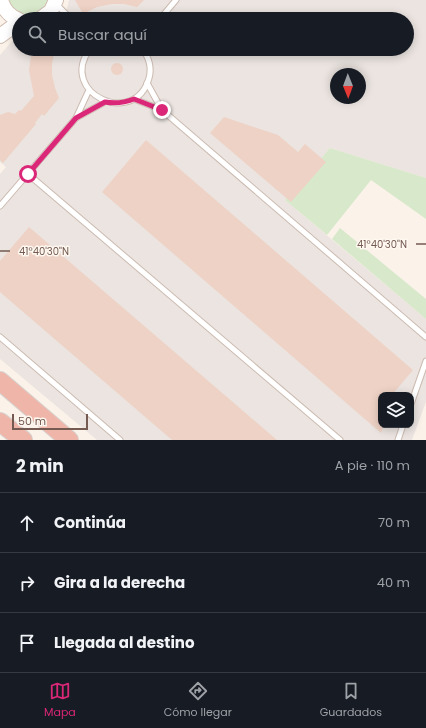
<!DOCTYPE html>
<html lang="es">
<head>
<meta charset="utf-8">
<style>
	body { margin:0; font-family:Poppins,sans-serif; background:#242831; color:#f1f3f6 }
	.controls { position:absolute; right:12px; bottom:12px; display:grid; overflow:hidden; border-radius:8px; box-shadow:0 2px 10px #0003 }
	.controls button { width:36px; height:36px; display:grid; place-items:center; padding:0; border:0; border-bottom:1px solid #363941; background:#171b24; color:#f1f3f6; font:20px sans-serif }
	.compass { position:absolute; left:330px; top:68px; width:36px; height:36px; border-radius:50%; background:#171b24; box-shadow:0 2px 10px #0003; rotate:179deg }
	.scale { position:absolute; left:12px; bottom:10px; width:76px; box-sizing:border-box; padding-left:4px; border:2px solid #745a50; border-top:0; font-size:11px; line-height:14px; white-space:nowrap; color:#745a50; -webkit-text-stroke:3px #fef8f1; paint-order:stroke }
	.stop { position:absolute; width:12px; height:12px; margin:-9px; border:3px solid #db2777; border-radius:50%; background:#fff }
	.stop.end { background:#db2777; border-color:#fff; box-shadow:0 1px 4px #0008 }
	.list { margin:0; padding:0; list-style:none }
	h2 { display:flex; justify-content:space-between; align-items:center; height:52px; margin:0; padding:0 16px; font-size:17px }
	h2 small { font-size:13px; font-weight:400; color:#9ea1a6 }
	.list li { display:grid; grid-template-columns:26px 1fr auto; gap:12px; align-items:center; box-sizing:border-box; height:60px; padding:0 16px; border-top:1px solid #363941 }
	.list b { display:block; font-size:15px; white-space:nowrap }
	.list em { font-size:13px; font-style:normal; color:#9ea1a6 }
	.icon { flex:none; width:22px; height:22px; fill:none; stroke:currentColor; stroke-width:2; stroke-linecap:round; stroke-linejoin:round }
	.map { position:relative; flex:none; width:426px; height:440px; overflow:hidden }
	.search { position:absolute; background:#171b24; box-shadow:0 2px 10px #0003; left:12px; right:12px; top:12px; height:44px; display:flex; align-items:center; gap:10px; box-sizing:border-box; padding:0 14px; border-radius:22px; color:#9ea1a6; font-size:15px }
	.sheet { height:232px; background:#171b24 }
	nav { display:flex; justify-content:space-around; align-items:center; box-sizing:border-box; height:56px; border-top:1px solid #363941; background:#171b24; font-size:11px; color:#9ea1a6 }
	nav a { display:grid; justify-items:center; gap:2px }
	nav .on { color:#db2777 }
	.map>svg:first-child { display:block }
	.industrial { fill:#ebe4e0; fill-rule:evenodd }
	.green { fill:#d8e8ca }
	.building { fill:#eed2c5 }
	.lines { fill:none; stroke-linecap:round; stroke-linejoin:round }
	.lane-casing { stroke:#ccbbb1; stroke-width:7 }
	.secondary-casing { stroke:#cfbbaf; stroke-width:16 }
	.highway-casing { stroke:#d8d1ce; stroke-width:20 }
	.lane { stroke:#fff; stroke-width:5 }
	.secondary { stroke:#fff; stroke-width:14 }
	.highway { stroke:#efb5a8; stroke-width:18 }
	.route { stroke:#db2777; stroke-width:5 }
	.ticks { fill:none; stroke:#745a50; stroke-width:1.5 }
	.ticks-label { font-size:10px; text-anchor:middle; fill:#745a50; stroke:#fef8f1; stroke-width:3; stroke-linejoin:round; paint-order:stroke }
</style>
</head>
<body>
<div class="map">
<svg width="426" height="440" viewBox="0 0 426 440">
	<rect width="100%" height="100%" fill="#fbf3ea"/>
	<path class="industrial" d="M69,0H426V178L330,148L285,200L426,319V402L412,440H97L0,359V174L6,167L0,162V55L14,39L19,36V49H407V19H61L67,9ZM336,74H360V98H336ZM381,395H411V425H381Z"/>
	<g class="green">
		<path d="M7,0H48C43,12 26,22 14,11C11,8 9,3 7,0Z"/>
		<path d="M330,148L426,178V219L371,180L327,235L285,200Z"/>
		<path d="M340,228L426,299V319L332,239Z"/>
	</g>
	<g class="building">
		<path d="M75,0H144L137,7L124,4H112L97,7L83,14Z"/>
		<path d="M32,49H55L52,64V75L55,88L59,98L44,116L42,114L35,123L36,124L3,163L0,160V115L8,112L15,114L19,110L21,111L34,96L29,70Z"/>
		<circle cx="117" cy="69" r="6"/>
		<path d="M224,117L278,135L298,152L305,144L326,162L291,202L210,133Z"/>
		<path d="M146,140L413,370L392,395H381V425H384L381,433L102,192Z"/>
		<path d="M29,227L277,440H172L0,292V261Z"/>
	</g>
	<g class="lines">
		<defs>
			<g id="lane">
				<path d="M56,4L71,19"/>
				<path d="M160,19L176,0"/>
				<path d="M90,49C57,93 135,129 149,78C152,68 149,57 142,49"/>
				<path d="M147,83L162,110"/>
				<path d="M134,99L162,110L426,337"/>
				<path d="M76,118L105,102"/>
				<path d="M28,174L340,440"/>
				<path d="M0,206L76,118L89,90"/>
				<path d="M0,337L120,440"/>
				<path d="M411,404L426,361"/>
				<path d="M398,440L403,425"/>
			</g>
			<g id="secondary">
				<path d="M1,0C4,10 9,16 19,20"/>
				<path d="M40,19L51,11L56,0"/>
				<path d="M0,36L19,22"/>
			</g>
			<g id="highway">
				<path d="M0,381L69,440"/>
				<path d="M0,422L23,440"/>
			</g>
		</defs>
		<use href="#lane" class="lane-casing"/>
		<use href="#secondary" class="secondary-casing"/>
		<use href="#highway" class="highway-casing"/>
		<use href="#lane" class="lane"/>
		<use href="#secondary" class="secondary"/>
		<use href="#highway" class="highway"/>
	</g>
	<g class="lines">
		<path class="route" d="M28,174L76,118L105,102C116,104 124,103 134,99L162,110"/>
	</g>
	<path class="ticks" d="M416,244H426M0,251H10"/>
	<g class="ticks-label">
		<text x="382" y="248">41°40'30"N</text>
		<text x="44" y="255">41°40'30"N</text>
	</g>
</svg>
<div class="controls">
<button><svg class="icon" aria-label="layers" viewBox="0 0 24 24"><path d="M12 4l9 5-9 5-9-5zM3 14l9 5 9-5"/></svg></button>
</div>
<svg class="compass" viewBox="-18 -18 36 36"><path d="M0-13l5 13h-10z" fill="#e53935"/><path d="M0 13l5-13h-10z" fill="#9ea1a6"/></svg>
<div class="scale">50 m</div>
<div class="stop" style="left:28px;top:174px"></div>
<div class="stop end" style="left:162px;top:110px"></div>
<div class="search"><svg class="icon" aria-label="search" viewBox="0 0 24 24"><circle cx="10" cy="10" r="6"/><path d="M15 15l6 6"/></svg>Buscar aquí</div>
</div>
<section class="sheet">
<h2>2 min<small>A pie · 110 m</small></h2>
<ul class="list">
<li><svg class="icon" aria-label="ahead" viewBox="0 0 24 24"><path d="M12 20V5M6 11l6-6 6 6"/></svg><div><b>Continúa</b></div><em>70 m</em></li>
<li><svg class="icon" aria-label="right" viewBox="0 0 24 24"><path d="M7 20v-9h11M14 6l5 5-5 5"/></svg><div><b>Gira a la derecha</b></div><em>40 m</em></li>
<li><svg class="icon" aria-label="arrive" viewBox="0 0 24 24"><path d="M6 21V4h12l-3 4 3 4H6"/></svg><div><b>Llegada al destino</b></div></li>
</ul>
</section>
<nav>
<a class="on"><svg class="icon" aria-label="map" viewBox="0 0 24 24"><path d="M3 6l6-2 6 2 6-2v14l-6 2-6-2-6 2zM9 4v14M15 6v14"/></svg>Mapa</a>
<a><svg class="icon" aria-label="directions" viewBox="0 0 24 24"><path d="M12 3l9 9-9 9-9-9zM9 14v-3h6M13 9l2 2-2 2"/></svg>Cómo llegar</a>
<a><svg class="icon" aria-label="saved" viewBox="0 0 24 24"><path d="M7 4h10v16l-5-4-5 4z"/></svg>Guardados</a>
</nav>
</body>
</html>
